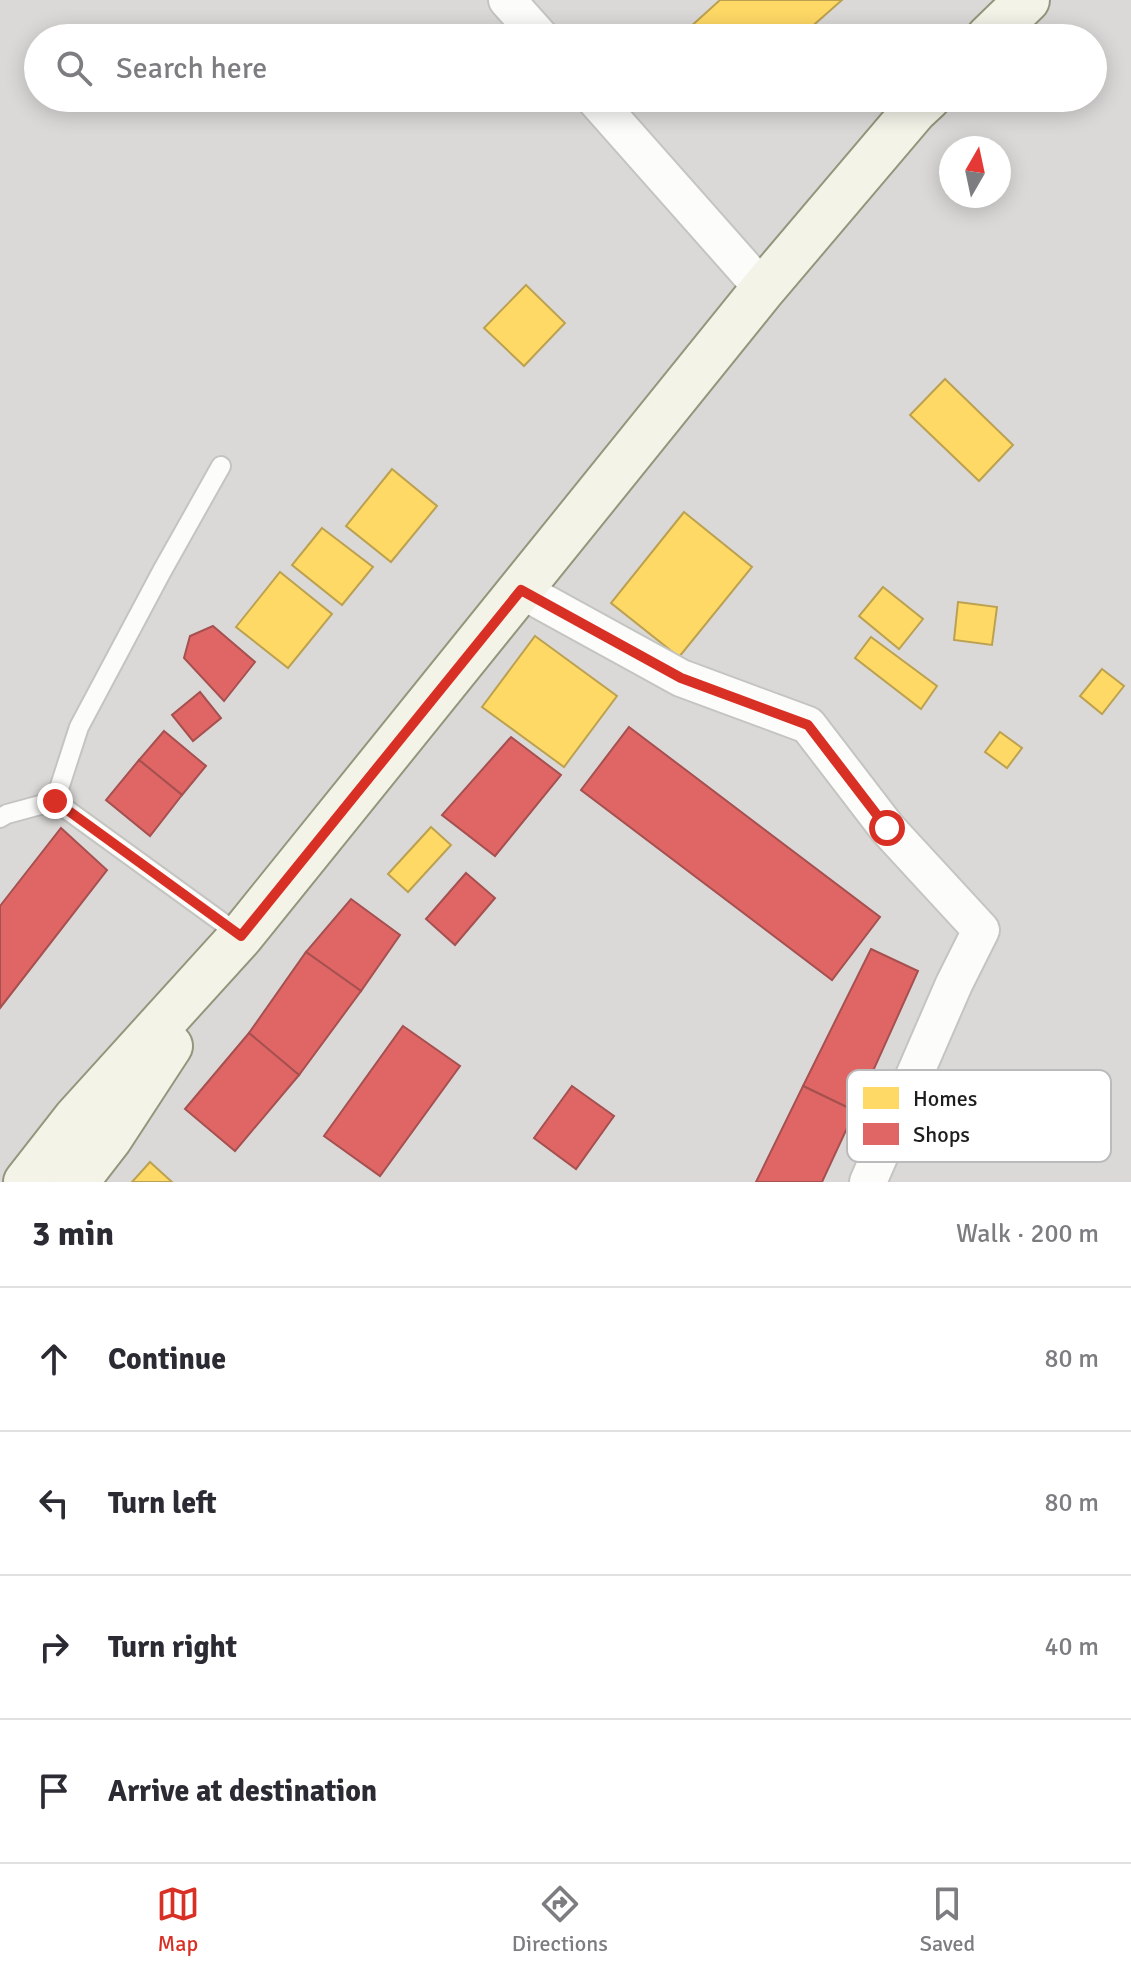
<!DOCTYPE html>
<html lang="en">
<head>
<meta charset="utf-8">
<style>
	body { margin:0; font-family:Signika,sans-serif; background:#f2f2f3; color:#2b2b33 }
	.compass { position:absolute; left:939px; top:136px; width:72px; height:72px; border-radius:50%; background:#fff; box-shadow:0 4px 20px #0003; rotate:9deg }
	.stop { position:absolute; width:24px; height:24px; margin:-18px; border:6px solid #d93025; border-radius:50%; background:#fff }
	.stop.end { background:#d93025; border-color:#fff; box-shadow:0 2px 8px #0008 }
	.list { margin:0; padding:0; list-style:none }
	h2 { display:flex; justify-content:space-between; align-items:center; height:104px; margin:0; padding:0 32px; font-size:34px }
	h2 small { font-size:26px; font-weight:400; color:#7c7c81 }
	.list li { display:grid; grid-template-columns:52px 1fr auto; gap:24px; align-items:center; box-sizing:border-box; height:144px; padding:0 32px; border-top:2px solid #e1e1e2 }
	.list b { display:block; font-size:30px; white-space:nowrap }
	.list em { font-size:26px; font-style:normal; color:#7c7c81 }
	.icon { flex:none; width:44px; height:44px; fill:none; stroke:currentColor; stroke-width:2; stroke-linecap:round; stroke-linejoin:round }
	.map { position:relative; flex:none; width:1131px; height:1182px; overflow:hidden }
	.search { position:absolute; background:#fff; box-shadow:0 4px 20px #0003; left:24px; right:24px; top:24px; height:88px; display:flex; align-items:center; gap:20px; box-sizing:border-box; padding:0 28px; border-radius:44px; color:#7c7c81; font-size:30px }
	.sheet { height:680px; background:#fff }
	nav { display:flex; justify-content:space-around; align-items:center; box-sizing:border-box; height:112px; border-top:2px solid #e1e1e2; background:#fff; font-size:22px; color:#7c7c81 }
	nav a { display:grid; justify-items:center; gap:4px }
	nav .on { color:#d93025 }
	.map>svg:first-child { display:block }
	.residential { fill:#dbd9d7; fill-rule:evenodd }
	.homes { fill:#ffd966; stroke:#bba150; stroke-width:2 }
	.shops { fill:#e06666; stroke:#a65050; stroke-width:2 }
	.lines { fill:none; stroke-linecap:round; stroke-linejoin:round }
	.lane-casing { stroke:#c4c4c1; stroke-width:22 }
	.street-casing { stroke:#c4c4c1; stroke-width:40 }
	.secondary-casing { stroke:#94967c; stroke-width:48 }
	.lane { stroke:#fcfcfb; stroke-width:18 }
	.street { stroke:#fcfcfb; stroke-width:36 }
	.secondary { stroke:#f3f3e8; stroke-width:44 }
	.route { stroke:#d93025; stroke-width:10 }
	.key { fill:#fff; stroke:#bbb; stroke-width:2 }
	.key-label { font-size:22px; fill:#1d1d1d }
</style>
</head>
<body>
<div class="map">
<svg width="1131" height="1182" viewBox="0 0 1131 1182">
	<rect width="100%" height="100%" fill="#eceae5"/>
	<path class="residential" d="M0,0H1131V1182H0ZM38,38H1093V98H38ZM951,148H999V196H951Z"/>
	<g class="homes">
		<path d="M720,0H842L799,38H678Z"/>
		<path d="M526,285L565,323L524,366L484,328Z"/>
		<path d="M945,379L1013,445L979,481L910,415Z"/>
		<path d="M392,469L437,506L391,562L346,526Z"/>
		<path d="M684,512L752,567L679,657L611,603Z"/>
		<path d="M322,528L373,567L342,605L292,565Z"/>
		<path d="M280,572L332,614L288,668L236,627Z"/>
		<path d="M883,587L923,619L899,649L859,616Z"/>
		<path d="M958,602L997,607L992,645L954,640Z"/>
		<path d="M535,636L617,696L564,767L482,707Z"/>
		<path d="M871,637L937,686L921,709L855,658Z"/>
		<path d="M1102,669L1124,686L1102,714L1080,696Z"/>
		<path d="M1000,732L1022,748L1007,768L985,752Z"/>
		<path d="M431,827L451,845L408,892L388,874Z"/>
		<path d="M150,1162L172,1182H132Z"/>
	</g>
	<g class="shops">
		<path d="M213,626L255,662L224,701L184,658L190,636Z"/>
		<path d="M200,692L221,718L193,741L172,715Z"/>
		<path d="M629,727L880,917L832,980L581,790Z"/>
		<path d="M164,731L206,766L182,795L139,760Z"/>
		<path d="M511,737L561,775L495,856L442,815Z"/>
		<path d="M139,760L182,795L150,836L106,800Z"/>
		<path d="M61,828L107,870L0,1008V906Z"/>
		<path d="M466,873L495,898L455,945L426,919Z"/>
		<path d="M351,899L400,935L361,991L306,952Z"/>
		<path d="M871,949L918,971L855,1111L803,1086Z"/>
		<path d="M306,952L361,991L299,1075L249,1033Z"/>
		<path d="M403,1026L460,1066L380,1176L324,1136Z"/>
		<path d="M249,1033L299,1075L235,1151L185,1109Z"/>
		<path d="M572,1086L614,1116L576,1169L534,1138Z"/>
		<path d="M803,1086L855,1111L822,1182H756Z"/>
	</g>
	<g class="lines">
		<defs>
			<g id="lane">
				<path d="M55,801L79,727L162,571L221,466"/>
				<path d="M0,818L7,814L55,801L241,936"/>
			</g>
			<g id="street">
				<path d="M507,0L541,38"/>
				<path d="M594,98L763,289"/>
				<path d="M521,590L681,678L808,725L887,828L981,930L954,984L868,1182"/>
			</g>
			<g id="secondary">
				<path d="M988,38L1027,0"/>
				<path d="M26,1182L76,1118L241,936L763,289L914,111L928,98"/>
				<path d="M76,1182L110,1138L170,1046"/>
			</g>
		</defs>
		<use href="#lane" class="lane-casing"/>
		<use href="#street" class="street-casing"/>
		<use href="#secondary" class="secondary-casing"/>
		<use href="#lane" class="lane"/>
		<use href="#street" class="street"/>
		<use href="#secondary" class="secondary"/>
	</g>
	<g class="lines">
		<path class="route" d="M55,801L241,936L521,590L681,678L808,725L887,828"/>
	</g>
	<rect x="847" y="1070" width="264" height="92" rx="12" class="key"/>
	<rect x="863" y="1087" width="36" height="22" fill="#ffd966"/>
	<rect x="863" y="1123" width="36" height="22" fill="#e06666"/>
	<g class="key-label">
		<text x="913" y="1106">Homes</text>
		<text x="913" y="1142">Shops</text>
	</g>
</svg>
<svg class="compass" viewBox="-18 -18 36 36"><path d="M0-13l5 13h-10z" fill="#e53935"/><path d="M0 13l5-13h-10z" fill="#7c7c81"/></svg>
<div class="stop" style="left:887px;top:828px"></div>
<div class="stop end" style="left:55px;top:801px"></div>
<div class="search"><svg class="icon" aria-label="search" viewBox="0 0 24 24"><circle cx="10" cy="10" r="6"/><path d="M15 15l6 6"/></svg>Search here</div>
</div>
<section class="sheet">
<h2>3 min<small>Walk · 200 m</small></h2>
<ul class="list">
<li><svg class="icon" aria-label="ahead" viewBox="0 0 24 24"><path d="M12 20V5M6 11l6-6 6 6"/></svg><div><b>Continue</b></div><em>80 m</em></li>
<li><svg class="icon" aria-label="left" viewBox="0 0 24 24"><path d="M17 20v-9H6M10 6l-5 5 5 5"/></svg><div><b>Turn left</b></div><em>80 m</em></li>
<li><svg class="icon" aria-label="right" viewBox="0 0 24 24"><path d="M7 20v-9h11M14 6l5 5-5 5"/></svg><div><b>Turn right</b></div><em>40 m</em></li>
<li><svg class="icon" aria-label="arrive" viewBox="0 0 24 24"><path d="M6 21V4h12l-3 4 3 4H6"/></svg><div><b>Arrive at destination</b></div></li>
</ul>
</section>
<nav>
<a class="on"><svg class="icon" aria-label="map" viewBox="0 0 24 24"><path d="M3 6l6-2 6 2 6-2v14l-6 2-6-2-6 2zM9 4v14M15 6v14"/></svg>Map</a>
<a><svg class="icon" aria-label="directions" viewBox="0 0 24 24"><path d="M12 3l9 9-9 9-9-9zM9 14v-3h6M13 9l2 2-2 2"/></svg>Directions</a>
<a><svg class="icon" aria-label="saved" viewBox="0 0 24 24"><path d="M7 4h10v16l-5-4-5 4z"/></svg>Saved</a>
</nav>
</body>
</html>
